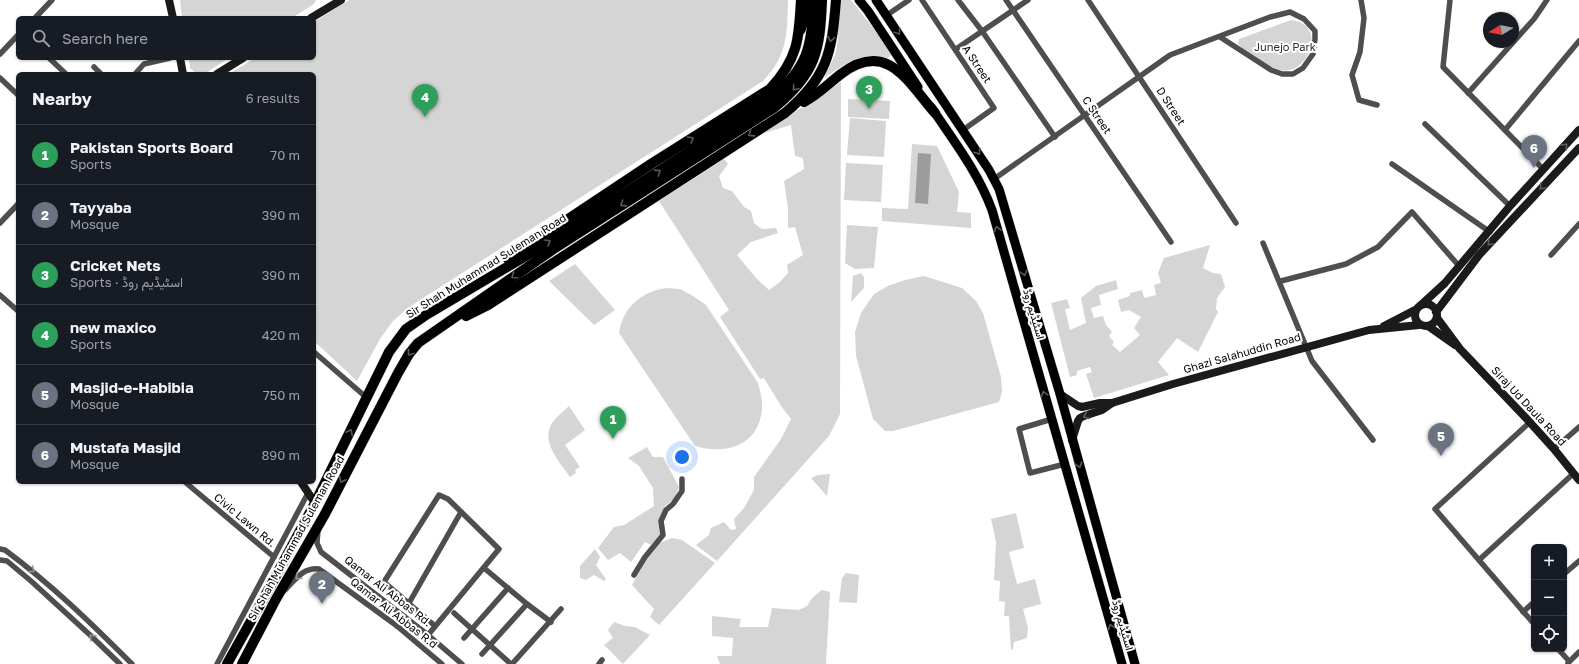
<!DOCTYPE html>
<html lang="en">
<head>
<meta charset="utf-8">
<style>
	body { margin:0; font-family:"Golos Text",Vazirmatn,sans-serif; background:#20242c; color:#f1f3f6 }
	.controls { position:absolute; right:12px; bottom:12px; display:grid; overflow:hidden; border-radius:6px; box-shadow:0 1px 3px #0004 }
	.controls button { width:36px; height:36px; display:grid; place-items:center; padding:0; border:0; border-bottom:1px solid #363941; background:#171b24; color:#f1f3f6; font:20px sans-serif }
	.compass { position:absolute; left:1483px; top:12px; width:36px; height:36px; border-radius:50%; background:#171b24; box-shadow:0 1px 3px #0004; rotate:260deg }
	.you { position:absolute; left:682px; top:457px; width:14px; height:14px; margin:-10px; border:3px solid #fff; border-radius:50%; background:#1a73e8; box-shadow:0 0 0 6px #1a73e833 }
	.badge { display:grid; place-items:center; width:26px; height:26px; border-radius:50%; background:#ea580c; color:#fff; font-size:13px; font-weight:700 }
	.pin { position:absolute; translate:-50% -33px; filter:drop-shadow(0 1px 2px #0008) }
	.pin::after { content:''; position:absolute; top:21px; width:14px; height:12px; background:inherit; clip-path:polygon(0 0,100% 0,50% 100%) }
	.list { margin:0; padding:0; list-style:none }
	h2 { display:flex; justify-content:space-between; align-items:center; height:52px; margin:0; padding:0 16px; font-size:17px }
	h2 small { font-size:13px; font-weight:400; color:#9ea1a6 }
	.list li { display:grid; grid-template-columns:26px 1fr auto; gap:12px; align-items:center; box-sizing:border-box; height:60px; padding:0 16px; border-top:1px solid #363941 }
	.list b { display:block; font-size:15px; white-space:nowrap }
	.list p { margin:0; font-size:13px; white-space:nowrap; color:#9ea1a6 }
	.list em { font-size:13px; font-style:normal; color:#9ea1a6 }
	.icon { flex:none; width:22px; height:22px; fill:none; stroke:currentColor; stroke-width:2; stroke-linecap:round; stroke-linejoin:round }
	.map { position:relative; flex:none; width:1579px; height:664px; overflow:hidden }
	.search { position:absolute; background:#171b24; box-shadow:0 1px 3px #0004; left:16px; top:16px; width:300px; height:44px; display:flex; align-items:center; gap:10px; box-sizing:border-box; padding:0 14px; border-radius:6px; color:#9ea1a6; font-size:15px }
	.panel { position:absolute; background:#171b24; box-shadow:0 1px 3px #0004; left:16px; top:72px; width:300px; height:412px; border-radius:6px }
	.map>svg:first-child { display:block }
	.green { fill:#d5d5d5 }
	.water { fill:#9c9c9c }
	.lines { fill:none; stroke-linecap:round; stroke-linejoin:round }
	.primary-casing { stroke:#dbdbdb; stroke-width:10 }
	.highway-casing { stroke:#dbdbdb; stroke-width:11 }
	.street { stroke:#4e4e4e; stroke-width:5.5 }
	.secondary { stroke:#1b1b1b; stroke-width:8 }
	.primary { stroke:#000; stroke-width:9 }
	.highway { stroke:#000; stroke-width:10 }
	.oneway { stroke:#595959 }
	.oneway2 { stroke:#5f5f5f }
	.oneway3 { stroke:#959595 }
	.labels { text-anchor:middle; stroke-width:4; stroke-linejoin:round; paint-order:stroke }
	.park-label { font-size:11px; fill:#2c2c2c; stroke:#fff }
	.street-label { font-size:11px; fill:#000; stroke:#fff }
</style>
</head>
<body>
<div class="map">
<svg width="1579" height="664" viewBox="0 0 1579 664">
	<rect width="100%" height="100%" fill="#fff"/>
	<g class="green">
		<path d="M180,0H316L314,4L292,18H182Z"/>
		<path d="M349,0H788C787,34 788,55 763,81L409,307L393,321L380,339L357,381L314,341V74H229L255,58H314V22Z"/>
		<path d="M837,0H851L891,51V55L888,58C860,52 847,63 824,78L835,55L838,40Z"/>
		<path d="M1291,20C1294,21 1299,21 1302,23C1325,37 1303,77 1279,70C1273,68 1266,64 1260,60C1252,55 1244,51 1238,44L1239,39Z"/>
		<path d="M189,58H229L204,74H197L190,68Z"/>
		<path d="M841,82L840,414L829,436L717,561L696,545L709,535L711,528L724,522L731,530L736,529L734,519L744,508L754,490V477L781,439L791,419L781,406L764,378L760,379L720,317L729,310L659,201L724,159L728,164L719,176L723,188L732,191L744,207L751,211L754,223L762,229L776,228L778,233L751,242L737,255L756,278L769,290L780,282L788,273L787,265L803,255L795,227L788,228V208L784,181L804,169L803,158L795,156L791,125L761,134Z"/>
		<path d="M848,99L890,101L889,119L848,117Z"/>
		<path d="M850,118L886,121L884,157L847,155Z"/>
		<path d="M912,144L937,146L959,192L957,212L971,213V228L882,221V208L908,209Z"/>
		<path d="M846,163L883,165L881,202L844,200Z"/>
		<path d="M847,225L878,227L874,268L855,269L845,263Z"/>
		<path d="M1210,245L1203,268L1213,273L1221,274L1225,287L1217,298L1216,309L1218,312L1198,352L1177,338L1158,362L1169,375L1094,398L1086,374L1092,372L1090,367L1077,371V375L1070,377L1051,303L1067,299L1070,308L1065,309L1070,330L1086,323L1081,298L1096,286L1116,280L1118,289L1099,295L1101,305L1091,308L1094,318L1103,316L1106,325L1112,332L1109,336L1114,342L1112,345L1120,352L1140,335L1134,328L1141,317L1129,310L1121,312L1118,300L1130,296V293L1142,290L1144,298L1156,295L1154,285L1161,283L1158,273L1164,258Z"/>
		<path d="M575,264L615,310L594,325L549,281Z"/>
		<path d="M861,273L864,277V288L851,302L853,276Z"/>
		<path d="M924,276L962,288L976,301L983,313L1001,377L1002,392L999,402L893,431H885L873,419L856,356L855,332L861,313L874,294L888,286L905,280Z"/>
		<path d="M666,288L680,289L693,296L706,305L758,383C760,391 763,401 762,410C758,446 726,455 695,446L619,333C623,308 640,292 666,288Z"/>
		<path d="M569,406L585,430L565,445L580,467L575,470L576,473L570,477C561,464 543,445 550,427C553,419 563,412 569,406Z"/>
		<path d="M647,447L653,457H663L679,487L675,498L665,506L659,521L660,534L651,545L645,542L631,562L620,553L608,560L598,548L614,527L624,525L654,506L653,488L639,466L628,458Z"/>
		<path d="M830,474L827,496L811,478L818,475Z"/>
		<path d="M1016,513L1024,548L1009,552L1017,584L1035,579L1041,604L1023,609L1028,628L1027,638L1014,642L1013,649L1011,650L1009,616H1004L1005,602L999,601L1000,581L994,580L996,542L991,519Z"/>
		<path d="M672,538L682,540L715,563L659,625L650,617L654,609L632,585L647,559L660,543Z"/>
		<path d="M595,549L600,557L596,565L606,579L604,581L594,575L586,580L580,578V566Z"/>
		<path d="M846,573L859,575L857,603L839,602L842,578Z"/>
		<path d="M822,590L830,592L826,664H720L717,656H732L733,638L712,636V616L741,619L739,627H768L772,608L799,610L807,606L813,597Z"/>
		<path d="M614,622L625,626L635,627L650,635L623,664L604,645L613,638L608,630Z"/>
	</g>
	<path class="water" d="M918,153L931,154L928,204L915,203Z"/>
	<g class="lines">
		<defs>
			<g id="primary">
				<path d="M859,0L868,11L918,87"/>
				<path d="M876,0L989,170L999,189L1060,394L1135,664"/>
				<path d="M801,30L805,18L806,0"/>
				<path d="M931,107C953,140 978,172 992,210L1122,664"/>
			</g>
			<g id="highway">
				<path d="M804,102C818,95 829,83 841,74C887,39 908,82 935,113"/>
				<path d="M508,259L651,164L770,89C798,59 799,39 801,0"/>
				<path d="M466,316L488,305L785,113C827,78 832,53 836,0"/>
				<path d="M227,664L271,585L315,503L389,352L406,329L426,315L551,241L770,99C809,67 811,48 814,0"/>
				<path d="M242,664L276,599L325,514L398,373L409,354L418,343L555,248L775,107C816,73 820,51 822,0"/>
			</g>
		</defs>
		<use href="#primary" class="primary-casing"/>
		<use href="#highway" class="highway-casing"/>
		<g class="street">
			<path d="M922,0L994,108L963,130"/>
			<path d="M958,0L982,31L1055,137"/>
			<path d="M1006,0L1171,242"/>
			<path d="M1088,0L1236,223"/>
			<path d="M1361,0L1364,18L1360,52L1352,75L1359,100L1377,105"/>
			<path d="M1450,0L1443,67L1543,169"/>
			<path d="M887,15L909,0"/>
			<path d="M35,18L52,0"/>
			<path d="M956,49L1028,0"/>
			<path d="M0,54L18,35"/>
			<path d="M49,58L66,74"/>
			<path d="M94,67L101,74"/>
			<path d="M135,74L144,64L170,58"/>
			<path d="M0,78L18,95"/>
			<path d="M1468,93L1534,19L1547,0"/>
			<path d="M1425,124L1510,206"/>
			<path d="M1505,130L1579,41"/>
			<path d="M1392,164L1490,232"/>
			<path d="M994,179L1170,55L1270,17L1290,12L1304,19L1315,31V39L1313,54L1303,68L1293,74H1282L1271,70L1220,37"/>
			<path d="M0,223L18,204"/>
			<path d="M1263,243L1312,361L1373,440"/>
			<path d="M1551,255L1579,224"/>
			<path d="M1281,281L1346,264L1378,247L1412,212L1459,266"/>
			<path d="M0,295L18,311"/>
			<path d="M314,352L367,398"/>
			<path d="M1052,419L1019,429L1030,473L1065,464"/>
			<path d="M1530,422L1435,509L1534,624"/>
			<path d="M1554,449L1579,427"/>
			<path d="M185,482L274,557"/>
			<path d="M318,530L317,543L321,552L428,635L462,664"/>
			<path d="M0,549L5,550C52,585 91,623 132,664"/>
			<path d="M0,560L7,561L31,581L90,635L120,664"/>
			<path d="M1479,560L1574,473"/>
			<path d="M484,568L527,604L551,622"/>
			<path d="M1564,574L1579,561"/>
			<path d="M634,575L645,557L663,535L661,521L666,510L673,504L682,491V479"/>
			<path d="M285,590C295,580 303,567 319,569L397,626L442,664"/>
			<path d="M409,603L461,512"/>
			<path d="M1523,612L1534,602"/>
			<path d="M454,613L511,664"/>
			<path d="M397,626L404,616"/>
			<path d="M428,635L499,549L448,499L439,495L384,582L435,626"/>
			<path d="M464,638L508,588"/>
			<path d="M1558,649L1569,661"/>
			<path d="M482,654L527,604"/>
			<path d="M1568,663L1579,652"/>
			<path d="M217,664L308,493"/>
			<path d="M512,664L561,609"/>
			<path d="M599,664L602,660"/>
		</g>
		<g class="secondary">
			<path d="M169,0L173,18"/>
			<path d="M311,18L341,0"/>
			<path d="M180,58L183,74"/>
			<path d="M217,74L243,58"/>
			<circle cx="1426" cy="315" r="11"/>
			<path d="M1421,305L1445,283L1510,206L1579,130"/>
			<path d="M1436,312L1479,255L1579,148"/>
			<path d="M1437,318L1460,349L1525,417L1554,449L1579,480"/>
			<path d="M1384,326L1415,310"/>
			<path d="M1428,326L1455,345"/>
			<path d="M1060,394L1078,406L1082,407L1100,403H1112L1173,384L1369,330L1419,325"/>
			<path d="M1072,440L1078,421L1080,418L1084,416L1102,410L1112,403"/>
			<path d="M301,482L315,503"/>
		</g>
		<use href="#primary" class="primary"/>
		<use href="#highway" class="highway"/>
	</g>
	<defs><path id="oneway-chevron" d="M-2-3.5L2.5 0L-2 3.5" fill="none" stroke-width="1.6" stroke-linecap="round" stroke-linejoin="round"/></defs>
	<g class="oneway">
		<use href="#oneway-chevron" transform="translate(898 32) rotate(56)"/>
		<use href="#oneway-chevron" transform="translate(831 39) rotate(99)"/>
		<use href="#oneway-chevron" transform="translate(795 88) rotate(131)"/>
		<use href="#oneway-chevron" transform="translate(751 134) rotate(147)"/>
		<use href="#oneway-chevron" transform="translate(691 139) rotate(-32)"/>
		<use href="#oneway-chevron" transform="translate(978 152) rotate(57)"/>
		<use href="#oneway-chevron" transform="translate(658 172) rotate(-33)"/>
		<use href="#oneway-chevron" transform="translate(623 204) rotate(147)"/>
		<use href="#oneway-chevron" transform="translate(997 229) rotate(-106)"/>
		<use href="#oneway-chevron" transform="translate(548 242) rotate(-31)"/>
		<use href="#oneway-chevron" transform="translate(1024 273) rotate(74)"/>
		<use href="#oneway-chevron" transform="translate(514 276) rotate(145)"/>
		<use href="#oneway-chevron" transform="translate(410 353) rotate(126)"/>
		<use href="#oneway-chevron" transform="translate(1044 394) rotate(-105)"/>
		<use href="#oneway-chevron" transform="translate(350 432) rotate(-63)"/>
		<use href="#oneway-chevron" transform="translate(1079 465) rotate(74)"/>
		<use href="#oneway-chevron" transform="translate(342 480) rotate(117)"/>
		<use href="#oneway-chevron" transform="translate(1111 627) rotate(-106)"/>
	</g>
	<g class="oneway2">
		<use href="#oneway-chevron" transform="translate(1565 146) rotate(-47)"/>
		<use href="#oneway-chevron" transform="translate(1542 187) rotate(133)"/>
		<use href="#oneway-chevron" transform="translate(1490 243) rotate(133)"/>
		<use href="#oneway-chevron" transform="translate(1086 416) rotate(156)"/>
	</g>
	<g class="oneway3">
		<use href="#oneway-chevron" transform="translate(32 570) rotate(37)"/>
		<use href="#oneway-chevron" transform="translate(298 577) rotate(136)"/>
		<use href="#oneway-chevron" transform="translate(92 637) rotate(-136)"/>
	</g>
	<g class="labels">
		<g class="park-label">
			<text x="1285" y="51">Junejo Park</text>
		</g>
		<g class="street-label">
			<text transform="translate(977 64) rotate(56)" y="4">A Street</text>
			<text transform="translate(1171 106) rotate(57)" y="4">D Street</text>
			<text transform="translate(1097 115) rotate(56)" y="4">C Street</text>
			<text transform="translate(486 266) rotate(-32)" y="4">Sir Shah Muhammad Suleman Road</text>
			<text transform="translate(1034 314) rotate(74)" y="4">اسٹیڈیم روڈ</text>
			<text transform="translate(1242 353) rotate(-16)" y="4">Ghazi Salahuddin Road</text>
			<text transform="translate(1529 406) rotate(47)" y="4">Siraj Ud Daula Road</text>
			<text transform="translate(245 520) rotate(40)" y="4">Civic Lawn Rd.</text>
			<text transform="translate(296 538) rotate(-61)" y="4">Sir Shah Muhammad Suleman Road</text>
			<text transform="translate(388 591) rotate(38)" y="4">Qamar Ali Abbas Rd.</text>
			<text transform="translate(394 613) rotate(38)" y="4">Qamar Ali Abbas R.d</text>
			<text transform="translate(1123 625) rotate(74)" y="4">اسٹیڈیم روڈ</text>
		</g>
	</g>
</svg>
<div class="controls">
<button>+</button>
<button>−</button>
<button><svg class="icon" aria-label="locate" viewBox="0 0 24 24"><circle cx="12" cy="12" r="6"/><path d="M12 2v4M12 18v4M2 12h4M18 12h4"/></svg></button>
</div>
<svg class="compass" viewBox="-18 -18 36 36"><path d="M0-13l5 13h-10z" fill="#e53935"/><path d="M0 13l5-13h-10z" fill="#9ea1a6"/></svg>
<div class="you"></div>
<div class="pin badge" style="left:613px;top:439px;background:#2e9e5b">1</div>
<div class="pin badge" style="left:322px;top:604px;background:#6b7280">2</div>
<div class="pin badge" style="left:869px;top:109px;background:#2e9e5b">3</div>
<div class="pin badge" style="left:425px;top:117px;background:#2e9e5b">4</div>
<div class="pin badge" style="left:1441px;top:456px;background:#6b7280">5</div>
<div class="pin badge" style="left:1534px;top:168px;background:#6b7280">6</div>
<div class="search"><svg class="icon" aria-label="search" viewBox="0 0 24 24"><circle cx="10" cy="10" r="6"/><path d="M15 15l6 6"/></svg>Search here</div>
<section class="panel">
<h2>Nearby<small>6 results</small></h2>
<ul class="list">
<li><span class="badge" style="background:#2e9e5b">1</span><div><b>Pakistan Sports Board</b><p>Sports</p></div><em>70 m</em></li>
<li><span class="badge" style="background:#6b7280">2</span><div><b>Tayyaba</b><p>Mosque</p></div><em>390 m</em></li>
<li><span class="badge" style="background:#2e9e5b">3</span><div><b>Cricket Nets</b><p>Sports · اسٹیڈیم روڈ</p></div><em>390 m</em></li>
<li><span class="badge" style="background:#2e9e5b">4</span><div><b>new maxico</b><p>Sports</p></div><em>420 m</em></li>
<li><span class="badge" style="background:#6b7280">5</span><div><b>Masjid-e-Habibia</b><p>Mosque</p></div><em>750 m</em></li>
<li><span class="badge" style="background:#6b7280">6</span><div><b>Mustafa Masjid</b><p>Mosque</p></div><em>890 m</em></li>
</ul>
</section>
</div>
</body>
</html>
